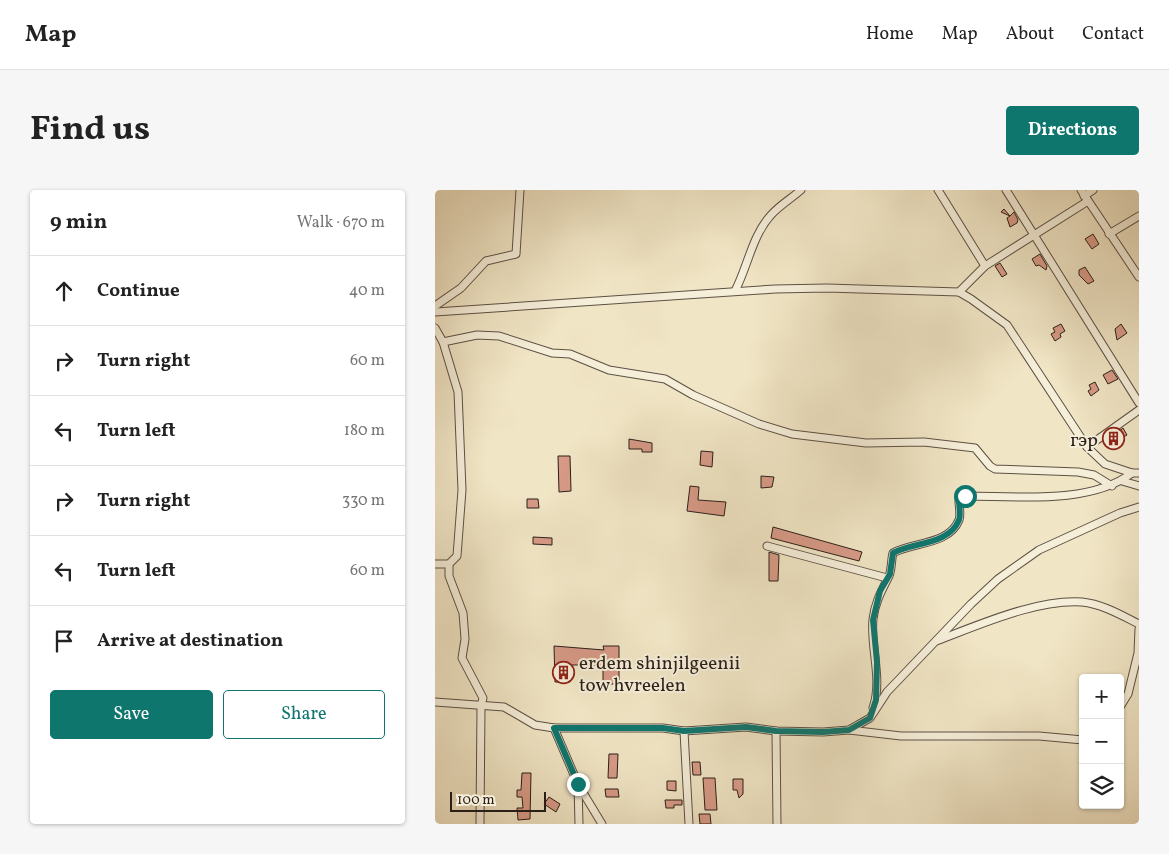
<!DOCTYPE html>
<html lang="en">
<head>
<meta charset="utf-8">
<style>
	body { margin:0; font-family:Vollkorn,serif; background:#f6f6f6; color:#222 }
	.controls { position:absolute; right:15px; bottom:15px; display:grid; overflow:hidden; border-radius:5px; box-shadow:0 1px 4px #0004 }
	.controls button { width:45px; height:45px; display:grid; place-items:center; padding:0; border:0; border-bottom:1px solid #e0e0e0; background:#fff; color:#222; font:25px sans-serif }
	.scale { position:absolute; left:15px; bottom:12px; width:96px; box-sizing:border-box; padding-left:5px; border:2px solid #2c1f19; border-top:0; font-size:14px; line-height:18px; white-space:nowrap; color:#2c1f19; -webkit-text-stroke:4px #f5eed9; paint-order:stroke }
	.stop { position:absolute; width:15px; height:15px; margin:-11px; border:4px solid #0f766e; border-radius:50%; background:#fff }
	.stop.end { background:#0f766e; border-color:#fff; box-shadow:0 1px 5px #0008 }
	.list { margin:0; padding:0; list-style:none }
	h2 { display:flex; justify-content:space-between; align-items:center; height:65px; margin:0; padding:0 20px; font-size:21px }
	h2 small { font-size:16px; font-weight:400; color:#767676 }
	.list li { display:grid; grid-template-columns:32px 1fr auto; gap:15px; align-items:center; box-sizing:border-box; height:70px; padding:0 20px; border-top:1px solid #e0e0e0 }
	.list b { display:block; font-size:19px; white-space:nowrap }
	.list em { font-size:16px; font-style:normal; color:#767676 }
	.actions { display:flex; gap:10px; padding:15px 20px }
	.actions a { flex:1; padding:11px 0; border:1px solid #0f766e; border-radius:5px; text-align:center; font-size:18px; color:#0f766e }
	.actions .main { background:#0f766e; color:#fff }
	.icon { flex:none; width:28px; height:28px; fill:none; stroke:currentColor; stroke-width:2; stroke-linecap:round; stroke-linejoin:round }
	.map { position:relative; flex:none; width:704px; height:634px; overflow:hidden; border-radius:5px }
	header { display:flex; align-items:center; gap:30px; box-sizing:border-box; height:70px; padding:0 25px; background:#fff; border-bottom:1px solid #e0e0e0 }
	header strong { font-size:24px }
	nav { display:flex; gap:28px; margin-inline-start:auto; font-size:18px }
	.intro { display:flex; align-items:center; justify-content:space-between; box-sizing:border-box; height:120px; padding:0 30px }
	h1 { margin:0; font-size:35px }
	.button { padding:12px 22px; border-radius:5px; background:#0f766e; color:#fff; font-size:18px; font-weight:700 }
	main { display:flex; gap:30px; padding:0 30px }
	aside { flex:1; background:#fff; border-radius:5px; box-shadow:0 1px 4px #0004 }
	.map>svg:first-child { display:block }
	.building { fill:#d79a87; stroke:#2c1f19 }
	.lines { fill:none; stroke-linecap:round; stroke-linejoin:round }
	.street-casing { stroke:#5d5044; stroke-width:9 }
	.street { stroke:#f5eed9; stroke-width:7 }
	.route { stroke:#0f766e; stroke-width:6 }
	.labels { text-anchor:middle; stroke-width:4; stroke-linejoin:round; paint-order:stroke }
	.poi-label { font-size:19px; fill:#2c1f19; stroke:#f5eed9; text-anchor:end }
</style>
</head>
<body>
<header>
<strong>Map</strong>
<nav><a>Home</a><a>Map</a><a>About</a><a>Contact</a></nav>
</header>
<div class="intro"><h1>Find us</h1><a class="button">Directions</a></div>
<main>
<aside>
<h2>9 min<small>Walk · 670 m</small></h2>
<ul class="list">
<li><svg class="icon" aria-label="ahead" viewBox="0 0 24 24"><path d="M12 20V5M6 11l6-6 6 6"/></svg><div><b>Continue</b></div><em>40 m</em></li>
<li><svg class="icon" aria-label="right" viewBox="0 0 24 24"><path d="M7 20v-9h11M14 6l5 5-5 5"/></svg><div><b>Turn right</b></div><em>60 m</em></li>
<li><svg class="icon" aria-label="left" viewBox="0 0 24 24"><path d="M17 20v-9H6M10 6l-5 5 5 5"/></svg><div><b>Turn left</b></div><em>180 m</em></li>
<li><svg class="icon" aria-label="right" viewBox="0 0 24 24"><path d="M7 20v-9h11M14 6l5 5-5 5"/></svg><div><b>Turn right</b></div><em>330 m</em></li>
<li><svg class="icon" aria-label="left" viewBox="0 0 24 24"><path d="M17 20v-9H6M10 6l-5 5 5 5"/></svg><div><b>Turn left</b></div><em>60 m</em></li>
<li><svg class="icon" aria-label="arrive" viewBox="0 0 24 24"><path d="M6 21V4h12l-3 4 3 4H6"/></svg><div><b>Arrive at destination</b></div></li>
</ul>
<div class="actions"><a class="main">Save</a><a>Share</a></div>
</aside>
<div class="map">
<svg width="704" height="634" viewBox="0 0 704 634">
	<rect width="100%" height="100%" fill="#f0e5c5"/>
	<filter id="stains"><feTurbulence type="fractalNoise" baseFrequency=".004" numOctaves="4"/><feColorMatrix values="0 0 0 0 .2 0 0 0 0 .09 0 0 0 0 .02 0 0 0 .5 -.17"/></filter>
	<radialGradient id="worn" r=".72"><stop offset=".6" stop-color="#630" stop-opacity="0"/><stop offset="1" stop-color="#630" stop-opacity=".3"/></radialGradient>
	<g class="building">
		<path d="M569,19L575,26L579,22L583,30L582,33L575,37L572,28L575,26L566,22Z"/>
		<path d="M658,44L664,54L657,59L650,49Z"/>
		<path d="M605,64L612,76L611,80L604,75L601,76L597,69Z"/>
		<path d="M565,73L572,84L567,87L560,76Z"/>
		<path d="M650,77L659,91L653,94L644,85V80Z"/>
		<path d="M626,134L630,141L625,144L626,147L620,151L616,144L620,142L618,138Z"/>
		<path d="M686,134L692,143L682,150L680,139Z"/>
		<path d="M677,180L683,189L673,194L668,185Z"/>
		<path d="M660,192L664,200L656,206L653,201L656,199L654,195Z"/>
		<path d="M688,238L692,245L679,252H677V247Z"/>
		<path d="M194,249L217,253V262H207V259H194Z"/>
		<path d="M266,261L278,262L277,277L265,275Z"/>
		<path d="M123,266H135L136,301L124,302Z"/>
		<path d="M326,286L339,287L337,297L326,298Z"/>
		<path d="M255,296L264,297L263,310L291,312L289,326L252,321Z"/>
		<path d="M92,309H103L104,318H92Z"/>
		<path d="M338,337L427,362L424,371L336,348Z"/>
		<path d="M98,347L117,348V355L98,354Z"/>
		<path d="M334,362L344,365L343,391H334Z"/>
		<path d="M119,456L169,460L168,456H184V494H168V475H136L135,492H120Z"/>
		<path d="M174,564H183L182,588H173Z"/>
		<path d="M257,572H265L266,585H258Z"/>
		<path d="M87,583H96L95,629L83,630L82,618H88L87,607H82V600H86Z"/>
		<path d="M268,588H280L282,620H270Z"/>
		<path d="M298,589H308V604L304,608L302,600H298Z"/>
		<path d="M232,591H241V601L232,600Z"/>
		<path d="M170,599H183L184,607H171Z"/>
		<path d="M114,607L125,614L121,622L109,614Z"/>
		<path d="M230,610H247V615H239V618H231Z"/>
		<path d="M264,624H275L276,634H265Z"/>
	</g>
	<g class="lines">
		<defs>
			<g id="street">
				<path d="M503,0L550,76"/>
				<path d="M571,0L704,213"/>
				<path d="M646,0L704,87"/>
				<path d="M649,6L658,0"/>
				<path d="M674,44L704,26"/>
				<path d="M300,101C313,76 317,46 336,25C345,15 357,8 366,0"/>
				<path d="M524,102L550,76L653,11"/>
				<path d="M0,116L26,98L51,71L81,64L85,0"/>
				<path d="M0,122L340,99L392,98L524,102L536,109L572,135L652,257L670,274L697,283H704"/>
				<path d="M0,138L8,152L42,145L64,146L117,163L135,164L174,180L230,189L258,205L324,234L357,244L431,253L489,252L540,258L555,276L560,279L643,282L659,285L677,296"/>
				<path d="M652,257L704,220"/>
				<path d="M687,291L704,296"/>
				<path d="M332,356L452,388"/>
				<path d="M0,374H14L22,366L27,300L23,202L8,152"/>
				<path d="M14,374V386L28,423L30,449L27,468L48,508L46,516L45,634"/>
				<path d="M501,451C544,435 601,409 647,412C667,414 686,425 704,434"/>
				<path d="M0,512L69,517L100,535L119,538H228L249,541L311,537L341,541L388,542L414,540L435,528L452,502L536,414L563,389L604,360L685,323L704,317"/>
				<path d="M685,517L693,504L703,463L704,439"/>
				<path d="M438,518C448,489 435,458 438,429C440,412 447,400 454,386C457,379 456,370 458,363C478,352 514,355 524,330C526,325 524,316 524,311L530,306C581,306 655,315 697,283"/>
				<path d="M119,538L143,594L144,634"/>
				<path d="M414,540L466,546H604L648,550"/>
				<path d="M249,541L254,634"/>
				<path d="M341,541L342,634"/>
				<path d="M144,596L167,634"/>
			</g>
		</defs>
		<use href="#street" class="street-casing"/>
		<use href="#street" class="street"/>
	</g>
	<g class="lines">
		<path class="route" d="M143,594L119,538H228L249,541L311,537L341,541L388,542L414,540L435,528L441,510L442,472L438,430L445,401L455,384L458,363C478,352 514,355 524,330C526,325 524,316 524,310L530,306"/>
	</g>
	<defs>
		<symbol id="building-ring" viewBox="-11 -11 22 22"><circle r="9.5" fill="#f5eed9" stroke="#8f2418" stroke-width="1.5"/><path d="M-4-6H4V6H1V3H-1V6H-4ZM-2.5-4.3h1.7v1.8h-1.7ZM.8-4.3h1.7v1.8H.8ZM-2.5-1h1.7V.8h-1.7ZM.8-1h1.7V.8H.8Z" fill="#8f2418"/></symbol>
	</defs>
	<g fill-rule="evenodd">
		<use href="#building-ring" x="666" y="236" width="25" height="25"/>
		<use href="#building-ring" x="116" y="470" width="25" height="25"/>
	</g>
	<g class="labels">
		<g class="poi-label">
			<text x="663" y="256">гэр</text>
			<text x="144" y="479" text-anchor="start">erdem shinjilgeenii<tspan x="144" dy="22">tow hvreelen</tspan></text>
		</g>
	</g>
	<rect width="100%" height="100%" filter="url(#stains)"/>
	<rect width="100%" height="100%" fill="url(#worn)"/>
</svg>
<div class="controls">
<button>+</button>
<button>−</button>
<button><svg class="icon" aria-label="layers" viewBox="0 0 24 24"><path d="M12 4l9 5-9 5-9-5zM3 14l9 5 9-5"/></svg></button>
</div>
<div class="scale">100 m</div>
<div class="stop" style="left:530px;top:306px"></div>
<div class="stop end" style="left:143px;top:594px"></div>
</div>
</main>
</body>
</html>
